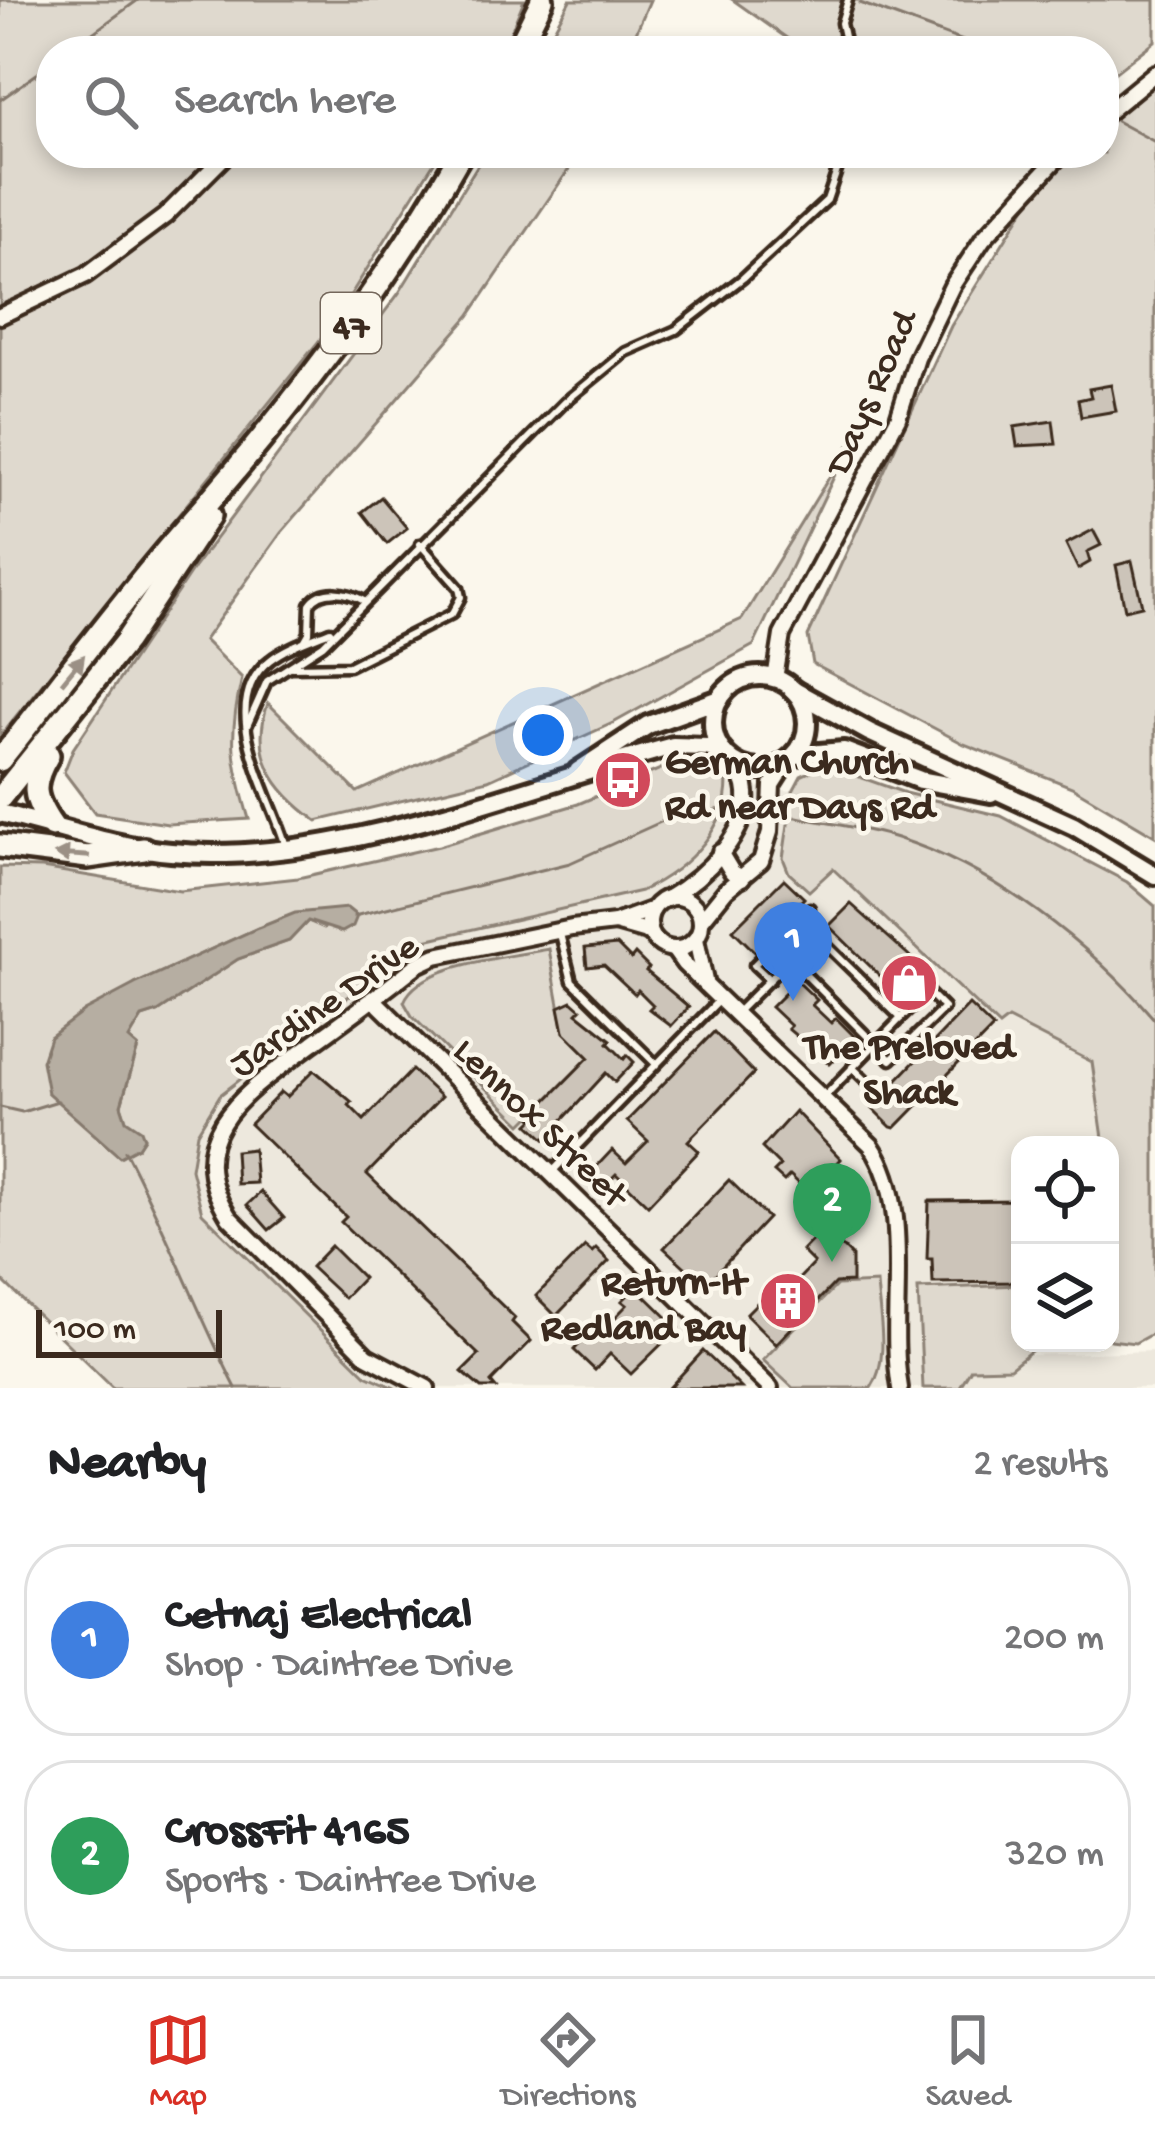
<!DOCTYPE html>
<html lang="en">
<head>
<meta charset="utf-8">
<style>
	body { margin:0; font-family:"Gochi Hand",sans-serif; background:#f2f2f2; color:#202124 }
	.controls { position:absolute; right:36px; bottom:36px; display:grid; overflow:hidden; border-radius:24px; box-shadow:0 6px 18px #0003 }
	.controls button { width:108px; height:108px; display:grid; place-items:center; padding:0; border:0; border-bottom:3px solid #e0e0e0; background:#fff; color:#202124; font:60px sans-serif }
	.scale { position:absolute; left:36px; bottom:30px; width:186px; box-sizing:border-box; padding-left:12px; border:6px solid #3b2a1e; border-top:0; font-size:33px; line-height:42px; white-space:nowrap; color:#3b2a1e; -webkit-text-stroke:9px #fbf7ec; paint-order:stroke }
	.you { position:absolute; left:543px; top:735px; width:42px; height:42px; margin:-30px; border:9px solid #fff; border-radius:50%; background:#1a73e8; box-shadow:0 0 0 18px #1a73e833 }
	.badge { display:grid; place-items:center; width:78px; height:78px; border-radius:50%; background:#d93025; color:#fff; font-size:39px; font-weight:700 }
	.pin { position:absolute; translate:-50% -99px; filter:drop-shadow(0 3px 6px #0008) }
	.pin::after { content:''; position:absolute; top:63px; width:42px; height:36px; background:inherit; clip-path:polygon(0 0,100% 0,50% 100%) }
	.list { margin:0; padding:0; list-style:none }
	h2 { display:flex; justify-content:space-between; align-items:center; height:156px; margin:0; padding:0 48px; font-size:51px }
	h2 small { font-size:39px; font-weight:400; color:#757577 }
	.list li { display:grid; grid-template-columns:78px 1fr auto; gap:36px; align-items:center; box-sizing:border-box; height:192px; margin:0 24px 24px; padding:0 24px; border:3px solid #e0e0e0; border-radius:48px }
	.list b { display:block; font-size:45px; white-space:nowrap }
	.list p { margin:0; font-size:39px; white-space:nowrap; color:#757577 }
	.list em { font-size:39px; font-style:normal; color:#757577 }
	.icon { flex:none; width:66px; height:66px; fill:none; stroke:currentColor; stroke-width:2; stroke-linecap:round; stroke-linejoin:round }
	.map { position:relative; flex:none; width:1155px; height:1388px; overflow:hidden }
	.search { position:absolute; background:#fff; box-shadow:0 6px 18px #0003; left:36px; right:36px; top:36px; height:132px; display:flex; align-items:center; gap:30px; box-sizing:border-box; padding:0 42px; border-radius:48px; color:#757577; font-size:45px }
	.sheet { height:588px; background:#fff }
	nav { display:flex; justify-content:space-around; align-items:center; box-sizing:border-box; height:168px; border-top:3px solid #e0e0e0; background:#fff; font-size:33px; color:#757577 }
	nav a { display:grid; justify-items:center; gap:6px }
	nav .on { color:#d93025 }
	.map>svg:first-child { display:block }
	.built { fill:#ede8dd }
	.green { fill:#dfd9ce; stroke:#8d8276; stroke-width:3; fill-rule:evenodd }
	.water { fill:#b6aea2; stroke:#85796d; stroke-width:3 }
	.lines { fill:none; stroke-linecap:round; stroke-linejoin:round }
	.stream { stroke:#85796d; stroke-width:3 }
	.building { fill:#ccc4b9; stroke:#3b2a1e; stroke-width:3 }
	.service-casing { stroke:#3b2a1e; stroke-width:15 }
	.minor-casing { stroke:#3b2a1e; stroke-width:22 }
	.tertiary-casing { stroke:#3b2a1e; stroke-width:26 }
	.trunk-casing { stroke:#3b2a1e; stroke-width:30 }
	.service { stroke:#fbf7ec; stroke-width:6 }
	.minor { stroke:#fbf7ec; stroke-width:14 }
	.tertiary { stroke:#fbf7ec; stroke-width:16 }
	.trunk { stroke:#fbf7ec; stroke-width:21 }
	.oneway { fill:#9b9085 }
	.labels { text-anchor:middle; stroke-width:9; stroke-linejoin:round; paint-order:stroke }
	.shield { fill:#fbf7ec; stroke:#75685c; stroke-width:3 }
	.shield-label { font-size:36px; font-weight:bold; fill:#3b2a1e }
	.street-label { font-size:39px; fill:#3b2a1e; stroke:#fbf7ec }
	.poi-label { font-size:39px; font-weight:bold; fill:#3b2a1e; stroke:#fbf7ec; text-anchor:start }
</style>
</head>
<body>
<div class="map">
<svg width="1155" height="1388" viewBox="0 0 1155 1388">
	<rect width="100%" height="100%" fill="#fbf7ec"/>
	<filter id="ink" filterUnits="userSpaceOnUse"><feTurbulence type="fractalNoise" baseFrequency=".00833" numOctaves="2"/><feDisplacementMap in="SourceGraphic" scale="24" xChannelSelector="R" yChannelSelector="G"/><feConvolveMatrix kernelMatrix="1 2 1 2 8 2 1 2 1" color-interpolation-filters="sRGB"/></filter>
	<g filter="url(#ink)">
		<g class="built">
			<path d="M728,784L793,791L783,858L810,891L832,868L998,1026L1007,1019L1092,1062L1104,1145H1020V1285L918,1289L922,1388H395L366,1375L202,1213L191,1169L197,1133L220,1095L421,941L641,891L672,877L718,822Z"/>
			<path d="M1155,1351V1388H935L960,1357Z"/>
		</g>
		<g class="green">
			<path d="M0,0H524L503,51H51V153H440L331,326L0,736Z"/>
			<path d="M570,0H650L628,51H542Z"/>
			<path d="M733,0H1155V41L1104,81V51H805Z"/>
			<path d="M1155,85V836L1072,787L964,744L813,664L808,636L951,326L1028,203L1076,153H1104V127Z"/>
			<path d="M485,153H580L469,316L281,533L204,640L242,678C228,737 232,762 249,819L168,824L95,813L64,772L73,749L195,566L399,293Z"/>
			<path d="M849,445L754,645L615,722L488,780L317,821C274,790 250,756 268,703L357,792L742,619Z"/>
			<path d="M684,759L717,763L726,769C734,826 687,869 641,891L421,941L220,1095L197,1133L191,1169L202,1213L366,1375L395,1388H113L0,1278V867L42,868L180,891L298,878L439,846L578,804ZM347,908L324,928L308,921L289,941L238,959L158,1012L142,1017L128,1039L138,1047L121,1105L126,1120L144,1137L138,1147L119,1156L48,1093L135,984L258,928Z"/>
			<path d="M816,769L840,770L905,793L1001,816L1127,882L1155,906V1332L1135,1343L1110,1340V1145H1104L1092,1062L1008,1019L999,1026L833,869L809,891L789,873L783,858L793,791L801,776Z"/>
			<path d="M549,949L564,1032L589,1057L522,1124L412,1016L404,1002C419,963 510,957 549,949Z"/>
			<path d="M877,1283C879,1316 890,1360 871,1388H793L763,1360L837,1285Z"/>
			<path d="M1020,1285V1343H1041L1010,1368L971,1369L959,1388H923L918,1289Z"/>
		</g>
		<path class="water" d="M347,908L357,916L353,926L342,932L308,921L289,941L238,959L158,1012L142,1017L129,1039L138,1047L121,1105L126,1120L141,1130L144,1138L138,1147L120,1157L48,1093L42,1061L50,1037L84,1011L135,984L258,928L295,913Z"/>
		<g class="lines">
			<g class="stream">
				<path d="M860,3L990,51"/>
				<path d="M68,51L138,0"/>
				<path d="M0,100L51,64"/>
				<path d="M1116,121L1155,142"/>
				<path d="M787,815C823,823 862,827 897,838C995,869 1089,943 1155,1020"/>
				<path d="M354,916L570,863L663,821L726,808"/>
				<path d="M0,1107L22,1112L58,1101"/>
				<path d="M125,1151C166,1229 196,1310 236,1388"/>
			</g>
		</g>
		<g class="building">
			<path d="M1111,385L1116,411L1081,417L1078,400L1091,397L1089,389Z"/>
			<path d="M1053,421L1056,444L1017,446L1014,427Z"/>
			<path d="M381,497L407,528L387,544L362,512Z"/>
			<path d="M1093,530L1101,545L1087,552L1090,562L1078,569L1066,544Z"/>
			<path d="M1132,561L1142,606L1125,610L1116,565Z"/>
			<path d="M784,879L804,898L755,952L733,930Z"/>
			<path d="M851,904L932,976L907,1002L829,926Z"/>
			<path d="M617,945L631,959L635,954L649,968L646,971L689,1007L671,1026L649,1009L653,1005L638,990L635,994L604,965L587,967L585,948Z"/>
			<path d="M797,981L817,1000L812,1005L831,1023L836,1018L856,1038L830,1064L788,1029L791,1026L771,1007Z"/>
			<path d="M572,1001L581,1009L577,1013L611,1040L608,1043L624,1059L627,1055L634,1062L615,1082L606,1073L545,1139L529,1124L534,1119L531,1116L589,1057L564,1032L559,1007Z"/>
			<path d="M969,1005L993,1028L895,1128L891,1127L871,1107Z"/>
			<path d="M714,1032L754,1073L688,1141L699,1151L648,1205L616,1174L603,1187L596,1189L585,1179L612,1150L626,1163L648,1141L627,1121Z"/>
			<path d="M314,1070L352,1102L349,1105L364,1120L412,1070L441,1097L367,1174L515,1318L512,1322L531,1341L491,1382L496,1388H481L462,1372L479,1355L341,1222L346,1217L250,1124L281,1092L287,1097Z"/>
			<path d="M795,1111L841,1159L831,1170L835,1174L813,1197L790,1175L784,1181L774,1172L780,1166L762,1148Z"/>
			<path d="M253,1149L256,1183L237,1184L235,1151Z"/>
			<path d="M729,1180L768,1218L700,1291L683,1272L686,1268L664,1248Z"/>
			<path d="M261,1192L284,1218L269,1230L247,1205Z"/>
			<path d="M1020,1200V1282L933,1283L932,1259H927L929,1201Z"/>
			<path d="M824,1228L852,1256V1282L835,1283L776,1344L746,1314L783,1277L792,1286L814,1263L802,1251Z"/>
			<path d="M331,1246L363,1278L344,1298L311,1267Z"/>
			<path d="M585,1246L592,1252L596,1248L609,1261L556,1316L536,1296Z"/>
			<path d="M636,1287L678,1328L631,1374L610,1354L595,1370L574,1350L588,1335L593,1340L627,1305L622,1301Z"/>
			<path d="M703,1351L727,1374L741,1388H669Z"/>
		</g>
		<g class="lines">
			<defs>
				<g id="service">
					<path d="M847,51L841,23L848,0"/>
					<path d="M305,640L309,633L310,604C322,587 347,591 364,601"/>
					<path d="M292,667L349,666L452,614L461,597L459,588L420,544"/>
					<path d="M247,726L267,681L323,645L565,402L626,352L676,330L743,278L827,200L843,153"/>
					<path d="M286,846C271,794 213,704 270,660C286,647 311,639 330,631"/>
					<path d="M560,934L572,981L656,1064"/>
					<path d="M790,959L891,1060L944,1008L928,992L901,1018"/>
					<path d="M770,980L754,965L810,908"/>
					<path d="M738,1011L815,934L901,1018L823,1098"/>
					<path d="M852,1067L878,1092"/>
					<path d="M551,1173L718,1001"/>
				</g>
				<g id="minor">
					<path d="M1104,115L1155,73"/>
					<path d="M0,316L86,275L165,216L228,153"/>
					<path d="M775,679L782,635L898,418L917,358L952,286L983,239L1062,153"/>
					<path d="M720,852L732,872L742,878"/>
					<circle cx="675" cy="923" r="26"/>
					<path d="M667,899C701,879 755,831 745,786C743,777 736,769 732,760"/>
					<path d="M701,921L726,890L761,861L770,832L772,785L786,763"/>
					<path d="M615,923L650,933"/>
					<path d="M696,939L705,981"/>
					<path d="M674,950L684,964L871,1145C915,1210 887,1312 900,1388"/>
					<path d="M373,999L770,1388"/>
					<path d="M427,1388L367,1356L229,1217C175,1132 253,1088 313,1043C348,1018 383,992 417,965L436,956L572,928L615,923L653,909"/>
				</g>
				<g id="tertiary">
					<circle cx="760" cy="723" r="47"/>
					<path d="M793,690L869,732L1074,826L1155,875"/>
					<path d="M795,755L844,751L920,780L991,793"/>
					<path d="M578,771L648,725L720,699"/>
					<path d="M0,813C56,826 113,847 171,852C331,868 518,788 673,746L707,747L724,753"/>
				</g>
				<g id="trunk">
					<path d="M517,51L542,0"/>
					<path d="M48,755C30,785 33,798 52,826"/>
					<path d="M0,760C61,684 119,604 184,530C287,413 384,289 461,153"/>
					<path d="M0,798L126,641L209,516"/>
					<path d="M0,846L88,857L144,849"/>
				</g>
			</defs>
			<use href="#service" class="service-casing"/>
			<use href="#minor" class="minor-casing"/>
			<use href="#tertiary" class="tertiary-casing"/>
			<use href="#trunk" class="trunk-casing"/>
			<use href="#service" class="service"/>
			<use href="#minor" class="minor"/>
			<use href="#tertiary" class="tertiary"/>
			<use href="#trunk" class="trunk"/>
		</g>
		<defs><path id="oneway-solid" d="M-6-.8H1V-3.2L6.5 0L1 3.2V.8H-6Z" transform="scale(3)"/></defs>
		<g class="oneway">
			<use href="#oneway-solid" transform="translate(73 669) rotate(-51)"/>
			<use href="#oneway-solid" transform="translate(72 855) rotate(-176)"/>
		</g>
	</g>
	<defs>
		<symbol id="bus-disc" viewBox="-11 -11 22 22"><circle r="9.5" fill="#d1495b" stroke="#fbf7ec"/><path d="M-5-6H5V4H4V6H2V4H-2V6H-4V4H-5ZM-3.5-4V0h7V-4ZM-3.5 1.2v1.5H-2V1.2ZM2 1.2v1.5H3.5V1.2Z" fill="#fff"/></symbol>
		<symbol id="shop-disc" viewBox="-11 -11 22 22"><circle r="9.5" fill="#d1495b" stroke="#fbf7ec"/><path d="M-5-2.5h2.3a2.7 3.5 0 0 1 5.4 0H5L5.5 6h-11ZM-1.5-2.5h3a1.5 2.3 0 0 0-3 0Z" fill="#fff"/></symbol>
		<symbol id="building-disc" viewBox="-11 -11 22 22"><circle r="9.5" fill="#d1495b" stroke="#fbf7ec"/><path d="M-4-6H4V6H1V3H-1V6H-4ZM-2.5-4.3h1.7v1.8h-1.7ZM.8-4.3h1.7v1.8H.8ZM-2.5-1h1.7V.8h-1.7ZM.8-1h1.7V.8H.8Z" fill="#fff"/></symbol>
	</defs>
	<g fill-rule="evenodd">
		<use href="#bus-disc" x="590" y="747" width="66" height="66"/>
		<use href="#shop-disc" x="876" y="950" width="66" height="66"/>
		<use href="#building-disc" x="755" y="1268" width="66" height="66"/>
	</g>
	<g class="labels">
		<rect class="shield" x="321" y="293" width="60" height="60" rx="9"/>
		<g class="shield-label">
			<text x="351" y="336">47</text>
		</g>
		<g class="street-label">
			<text transform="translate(868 391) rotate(-66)" y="14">Days Road</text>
			<text transform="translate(322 1002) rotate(-35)" y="14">Jardine Drive</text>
			<text transform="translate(543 1120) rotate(44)" y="14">Lennox Street</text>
		</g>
		<g class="poi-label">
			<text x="665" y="772">German Church<tspan x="665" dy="45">Rd near Days Rd</tspan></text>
			<text x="909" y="1057" text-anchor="middle">The Preloved<tspan x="909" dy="45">Shack</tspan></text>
			<text x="746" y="1293" text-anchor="end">Return-It<tspan x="746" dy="45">Redland Bay</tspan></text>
		</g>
	</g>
</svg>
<div class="controls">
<button><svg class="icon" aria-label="locate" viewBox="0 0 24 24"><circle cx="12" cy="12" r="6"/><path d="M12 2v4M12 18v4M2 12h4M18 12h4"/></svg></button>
<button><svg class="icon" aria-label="layers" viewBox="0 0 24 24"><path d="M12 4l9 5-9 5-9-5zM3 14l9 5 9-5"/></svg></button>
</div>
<div class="scale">100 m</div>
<div class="you"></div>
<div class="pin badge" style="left:793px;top:1001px;background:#3f7fe0">1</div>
<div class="pin badge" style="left:832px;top:1262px;background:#2e9e5b">2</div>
<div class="search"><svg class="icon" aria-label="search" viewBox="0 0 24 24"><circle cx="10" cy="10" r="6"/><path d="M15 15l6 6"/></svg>Search here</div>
</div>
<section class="sheet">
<h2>Nearby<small>2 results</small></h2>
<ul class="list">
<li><span class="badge" style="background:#3f7fe0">1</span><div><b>Cetnaj Electrical</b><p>Shop · Daintree Drive</p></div><em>200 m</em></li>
<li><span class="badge" style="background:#2e9e5b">2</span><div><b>CrossFit 4165</b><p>Sports · Daintree Drive</p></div><em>320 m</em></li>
</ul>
</section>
<nav>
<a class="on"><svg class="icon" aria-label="map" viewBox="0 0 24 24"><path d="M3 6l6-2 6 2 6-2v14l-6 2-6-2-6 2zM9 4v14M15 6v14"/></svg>Map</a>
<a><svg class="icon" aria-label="directions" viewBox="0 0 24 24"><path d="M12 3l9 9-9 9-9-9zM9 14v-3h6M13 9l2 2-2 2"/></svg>Directions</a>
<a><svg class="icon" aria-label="saved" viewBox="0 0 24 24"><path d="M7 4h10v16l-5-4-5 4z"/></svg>Saved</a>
</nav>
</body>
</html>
